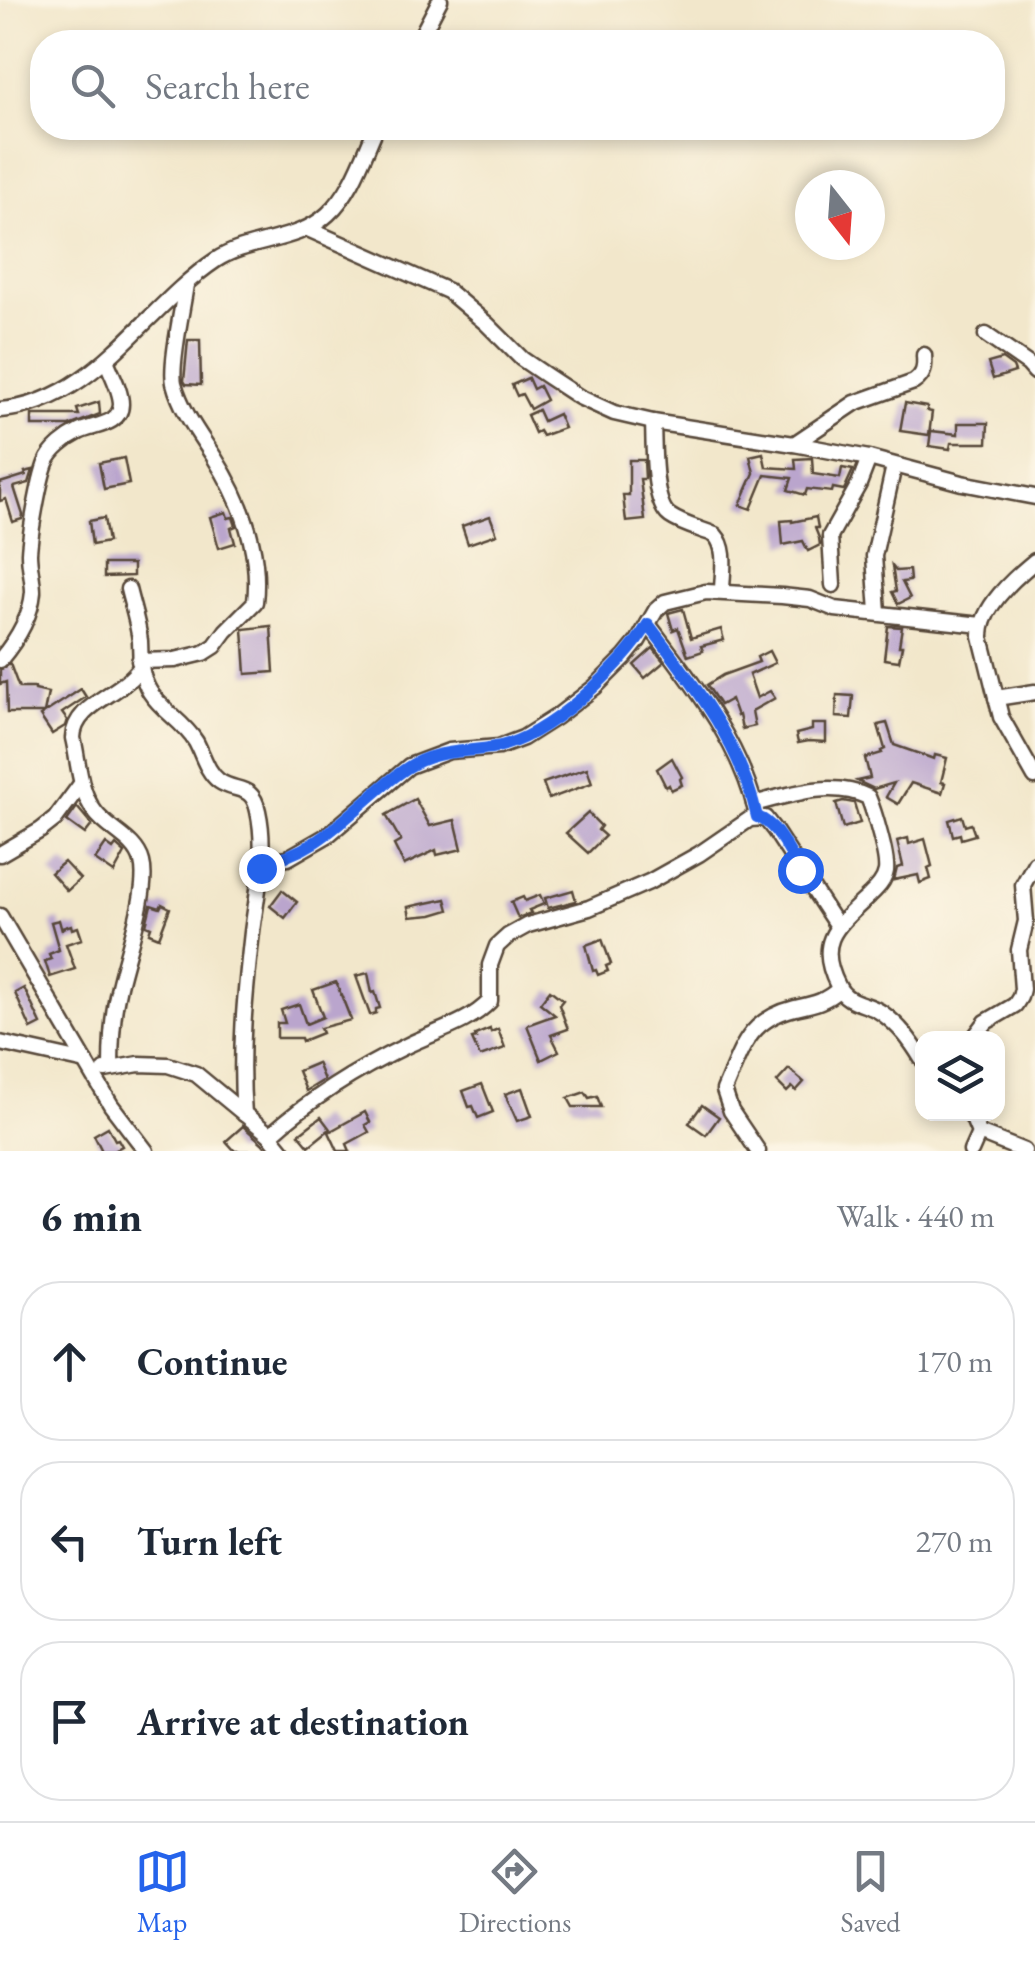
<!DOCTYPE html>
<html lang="en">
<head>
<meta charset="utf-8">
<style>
	body { margin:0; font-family:"EB Garamond",serif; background:#f2f2f3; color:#1f2937 }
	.controls { position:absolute; right:30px; bottom:30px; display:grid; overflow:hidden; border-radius:20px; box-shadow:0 5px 15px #0003 }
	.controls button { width:90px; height:90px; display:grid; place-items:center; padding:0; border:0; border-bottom:2px solid #e0e1e3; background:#fff; color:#1f2937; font:50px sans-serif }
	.compass { position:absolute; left:795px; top:170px; width:90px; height:90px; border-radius:50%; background:#fff; box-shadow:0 5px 15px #0003; rotate:163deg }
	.stop { position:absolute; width:30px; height:30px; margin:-22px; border:8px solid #2563eb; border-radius:50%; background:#fff }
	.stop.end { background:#2563eb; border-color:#fff; box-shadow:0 2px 10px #0008 }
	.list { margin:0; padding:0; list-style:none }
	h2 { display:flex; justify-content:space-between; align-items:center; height:130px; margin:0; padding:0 40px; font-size:42px }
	h2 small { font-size:32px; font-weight:400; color:#747a83 }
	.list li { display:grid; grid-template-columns:65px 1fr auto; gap:30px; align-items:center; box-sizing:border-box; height:160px; margin:0 20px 20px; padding:0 20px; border:2px solid #e0e1e3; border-radius:40px }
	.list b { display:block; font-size:38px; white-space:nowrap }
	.list em { font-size:32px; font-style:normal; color:#747a83 }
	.icon { flex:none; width:55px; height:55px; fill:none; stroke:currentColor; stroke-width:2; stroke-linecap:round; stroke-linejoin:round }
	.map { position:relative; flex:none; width:1035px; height:1151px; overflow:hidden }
	.search { position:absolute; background:#fff; box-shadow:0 5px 15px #0003; left:30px; right:30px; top:30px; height:110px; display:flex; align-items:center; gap:25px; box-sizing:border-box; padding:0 35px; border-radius:40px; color:#747a83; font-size:38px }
	.sheet { height:670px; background:#fff }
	nav { display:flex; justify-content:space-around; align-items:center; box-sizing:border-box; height:140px; border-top:2px solid #e0e1e3; background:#fff; font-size:28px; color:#747a83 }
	nav a { display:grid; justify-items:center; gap:5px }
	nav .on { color:#2563eb }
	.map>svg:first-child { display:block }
	.building { fill:#baa5cd }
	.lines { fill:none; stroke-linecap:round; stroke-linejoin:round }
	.minor-casing { stroke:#564638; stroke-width:19 }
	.minor { stroke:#fff; stroke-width:14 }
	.route { stroke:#2563eb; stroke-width:12 }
</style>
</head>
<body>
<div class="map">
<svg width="1035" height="1151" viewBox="0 0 1035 1151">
	<rect width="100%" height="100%" fill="#fcf5e5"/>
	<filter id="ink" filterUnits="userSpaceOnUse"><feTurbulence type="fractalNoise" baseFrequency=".01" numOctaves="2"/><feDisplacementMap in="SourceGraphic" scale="20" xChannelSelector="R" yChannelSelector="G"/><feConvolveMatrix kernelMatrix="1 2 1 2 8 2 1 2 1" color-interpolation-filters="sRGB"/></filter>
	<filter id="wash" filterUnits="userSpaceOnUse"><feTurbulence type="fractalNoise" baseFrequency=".0048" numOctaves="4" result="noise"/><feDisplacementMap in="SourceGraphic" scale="40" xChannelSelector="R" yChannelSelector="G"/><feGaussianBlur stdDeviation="2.25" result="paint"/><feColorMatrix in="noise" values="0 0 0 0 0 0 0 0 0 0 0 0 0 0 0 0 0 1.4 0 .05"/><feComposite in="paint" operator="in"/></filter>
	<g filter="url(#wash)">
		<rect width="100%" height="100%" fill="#f2e7cb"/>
		<g id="blocks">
			<g class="building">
				<path d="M188,340H200L201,385L186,384L184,381Z"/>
				<path d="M1002,359L1013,367L1015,372L993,379L988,363Z"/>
				<path d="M528,378L533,389L539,386L546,400L530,409L522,394L517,396L512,385Z"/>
				<path d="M99,402L100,414L69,426H32V415H79L77,409Z"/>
				<path d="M905,403L927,407V411L932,412L929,435L900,431Z"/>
				<path d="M538,410L543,421L558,414L564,428L542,436L539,431L535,433L527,415Z"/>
				<path d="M958,423H988L987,443H951L950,449L929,446L931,431L958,434Z"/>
				<path d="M763,453L766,467L796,469L795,459L812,458L813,474L840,478L842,468L853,470L844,490L833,488L832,492L807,489L805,495L788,490L792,478L765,475L751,509L740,505L754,473L750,456Z"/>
				<path d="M124,458L129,484L104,489L99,463Z"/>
				<path d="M629,460H644L645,479H640L645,520L626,522L623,495H629Z"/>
				<path d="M33,470L29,483L14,487L23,515L22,519L13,522L6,499L0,501V483L26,475L25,472Z"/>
				<path d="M226,512L228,518L233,517L236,526L231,528L235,543L219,548L210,517Z"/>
				<path d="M490,516L497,534L468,544L462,526Z"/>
				<path d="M816,517L818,528H815L819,538L820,545L808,551L803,541L783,545L781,521L792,520V522Z"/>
				<path d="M104,518L108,542L92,545L89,521Z"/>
				<path d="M104,564H133V576L104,577Z"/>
				<path d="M892,566L896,571L909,570L910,581L902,582L910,598L898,604L892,592L896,591Z"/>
				<path d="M683,609L691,638L721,629L724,640L701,646L703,651L688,656L678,628L673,630L668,613Z"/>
				<path d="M271,626L274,672L246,674L243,629Z"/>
				<path d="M888,626L902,627L899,646H902L899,661L884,659Z"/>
				<path d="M653,648L664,662L645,678L634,665Z"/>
				<path d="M769,651L775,663L749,675L757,698L770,691L775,698L752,711L755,726L742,729L739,715L737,716L731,699L720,705L707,685L723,675L759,662L757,657Z"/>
				<path d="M10,664L19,688H35V690L48,693L44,713H7L6,682L0,684V670Z"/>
				<path d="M81,689L86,697L62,713L67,720L65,726L52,734L40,716Z"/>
				<path d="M837,695L853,696L851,718L836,717Z"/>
				<path d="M887,723L894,745L934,759L935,755L947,758L941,782L945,783L942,793L911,783L898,804L886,797L894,783L874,789L857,781L870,778L865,758L882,753L881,751L885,749L878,725Z"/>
				<path d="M812,724H826V742L809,741L798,743L796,734L812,730Z"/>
				<path d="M672,758L682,777L680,779L682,785L671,790L669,785L666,787L657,769Z"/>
				<path d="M587,768L592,783L549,799L543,783Z"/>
				<path d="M415,799L430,826L455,820L462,849L437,855L436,850L404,865L394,845L401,841L386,815Z"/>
				<path d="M843,801L854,803L860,823L843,828L836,803Z"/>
				<path d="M77,807L92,825L85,834L67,821Z"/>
				<path d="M588,813L601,826L598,830L605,836L588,853L566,833Z"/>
				<path d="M962,816L965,826L971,824L975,835L961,839L960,834L953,836L949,820Z"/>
				<path d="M908,838L909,844L925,839L932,866L928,868L931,879L920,883L918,875L894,880L897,868L903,866L897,841Z"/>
				<path d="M106,844L113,849L116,845L125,853L114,873L95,860Z"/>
				<path d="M64,862L80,879L67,891L51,873Z"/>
				<path d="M282,890L297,902L285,918L270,906Z"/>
				<path d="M573,890L576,901L548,908L545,898Z"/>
				<path d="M540,895L544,904L529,910L531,913L518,918L511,902L523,897L525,901Z"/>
				<path d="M446,899L449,910L432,915L410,917L408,907Z"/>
				<path d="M162,904L170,908L159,937L149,933L151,927L146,925L151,905L160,908Z"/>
				<path d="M59,920L62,931V928L71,925L72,929L78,927L82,939L66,944L75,969L50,977L45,961L51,959L49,954L59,950L51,922Z"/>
				<path d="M602,939L611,964L606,966L608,971L598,975L596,970L593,971L586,945Z"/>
				<path d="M368,973L372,993L375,992L380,1008L376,1009V1013L370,1015L356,976Z"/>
				<path d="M336,982L351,1020L320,1028L322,1033L302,1041L301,1038H277V1023H285L281,1010L299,1004L306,1024L323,1017L313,990Z"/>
				<path d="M24,988L41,1024L31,1029L15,993Z"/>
				<path d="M550,990L563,1000L559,1005L568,1029L551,1035L559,1051L541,1060L527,1025L555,1015L540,1003Z"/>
				<path d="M490,1029L491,1032L498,1029L505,1048L480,1057L472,1039L476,1038L475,1035Z"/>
				<path d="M317,1063L324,1080L306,1091L298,1071Z"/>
				<path d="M789,1069L804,1082L796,1091L792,1087L787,1092L777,1082Z"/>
				<path d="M482,1084L493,1112L478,1118L473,1106L469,1107L463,1091Z"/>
				<path d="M522,1088L532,1116L517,1121L505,1094Z"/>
				<path d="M585,1092L589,1098L597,1096L601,1107H573L568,1098Z"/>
				<path d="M702,1105L719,1117L706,1135L689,1123Z"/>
				<path d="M365,1112L370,1122L365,1125L369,1132L347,1144L350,1151H338L329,1132Z"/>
				<path d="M321,1117L330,1129L309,1146L299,1134Z"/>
				<path d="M243,1126L262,1143L269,1151H235L226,1141Z"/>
				<path d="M108,1127L115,1140L118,1139L122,1146L113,1151H102L94,1135Z"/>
			</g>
		</g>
	</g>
	<g filter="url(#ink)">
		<use href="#blocks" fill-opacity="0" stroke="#564638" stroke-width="2.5"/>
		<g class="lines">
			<defs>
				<g id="minor">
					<path d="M418,42L440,0"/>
					<path d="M308,229L448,291L487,324L522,359L547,376L579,397L614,413L653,422L794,444L869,458L962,483L1035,497"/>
					<path d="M986,335L1028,364L1035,372"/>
					<path d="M0,410C94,403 144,308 216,260C250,238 297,243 328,214C352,192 363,157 376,128"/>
					<path d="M653,422C654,443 652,504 670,516C683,525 701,529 715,535C728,549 722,573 722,592"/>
					<path d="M794,444L855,403L914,382C924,375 925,368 924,355"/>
					<path d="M1035,561C1014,578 980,608 981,637L1001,717L1035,777"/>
					<path d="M833,585L830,536L859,484L869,458"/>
					<path d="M128,589C132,606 138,623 140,641C141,660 139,674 150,692C162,711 184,722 196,742C203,755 207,772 219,781C236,793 252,783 258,811C267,851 257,892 252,932C245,994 239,1053 244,1114"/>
					<path d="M878,612L874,556L894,466"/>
					<path d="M648,624C691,681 739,740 756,811"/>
					<path d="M0,660C16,641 31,617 33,592C33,579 29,566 29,553C30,534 39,481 46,463C51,450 67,438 79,432C93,425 121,425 121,404C121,390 111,373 106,360"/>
					<path d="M139,661L175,660L204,653L215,646L226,631L255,602C261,549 242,501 214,457C199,434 181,410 174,383C170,363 183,307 186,284"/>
					<path d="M996,698L1035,692"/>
					<path d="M754,804C791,794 832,780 868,797C874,811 888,858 886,871C884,882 876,889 869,896C837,926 815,941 838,986C847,1005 867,1002 882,1013C900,1026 911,1041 922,1059"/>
					<path d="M0,854L41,830L55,819L81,784"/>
					<path d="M261,862L288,858L328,835L409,766L449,751L499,747L523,738L556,717L595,687L625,657L638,641L656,610L665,602L706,592L782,596L810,599L835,609L981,625"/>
					<path d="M0,916L111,1105L146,1151"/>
					<path d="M974,1038L986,1022L1015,1005L1020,997L1022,989L1019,950L1026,921L1023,885L1035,863"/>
					<path d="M0,1043L86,1062"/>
					<path d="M111,1068C111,1041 112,1017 118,991C124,959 150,891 142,862C136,839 108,830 95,812C79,791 79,763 73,738C74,704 121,695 139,669"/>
					<path d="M105,1070L139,1064L168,1065L196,1074L270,1135L283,1151"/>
					<path d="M971,1114L979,1133L971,1151"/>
					<path d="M979,1133L1024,1151"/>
					<path d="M270,1135C311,1098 358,1069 408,1045C436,1031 468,1024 490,1001V965L497,946L508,936L528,925L589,908L649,882L699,854L750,819L765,818L775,831L837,926"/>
					<path d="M758,1151L731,1111L724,1090C742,1049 747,1020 795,1008C813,1004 825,1002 839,989"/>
				</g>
			</defs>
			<use href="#minor" class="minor-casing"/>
			<use href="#minor" class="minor"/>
		</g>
	</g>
	<g class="lines" filter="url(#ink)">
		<path class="route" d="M261,868V862C323,855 358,800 407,768C435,749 464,753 496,747C546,738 623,667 648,624C692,682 741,743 757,817C777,823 789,853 800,870"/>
	</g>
</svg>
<div class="controls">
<button><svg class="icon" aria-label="layers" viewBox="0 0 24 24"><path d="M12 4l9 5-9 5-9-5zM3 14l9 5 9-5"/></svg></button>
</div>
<svg class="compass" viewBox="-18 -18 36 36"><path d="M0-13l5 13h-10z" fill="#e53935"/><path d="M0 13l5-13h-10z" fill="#747a83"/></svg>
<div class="stop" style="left:800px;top:870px"></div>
<div class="stop end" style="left:261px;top:868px"></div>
<div class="search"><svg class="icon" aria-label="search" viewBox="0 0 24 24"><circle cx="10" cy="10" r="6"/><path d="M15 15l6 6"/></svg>Search here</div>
</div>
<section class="sheet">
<h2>6 min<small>Walk · 440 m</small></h2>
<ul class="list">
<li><svg class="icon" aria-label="ahead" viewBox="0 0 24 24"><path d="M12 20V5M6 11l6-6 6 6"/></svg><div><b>Continue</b></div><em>170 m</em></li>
<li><svg class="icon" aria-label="left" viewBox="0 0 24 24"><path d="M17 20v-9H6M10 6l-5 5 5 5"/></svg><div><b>Turn left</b></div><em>270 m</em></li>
<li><svg class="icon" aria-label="arrive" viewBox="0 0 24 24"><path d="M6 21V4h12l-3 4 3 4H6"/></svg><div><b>Arrive at destination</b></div></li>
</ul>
</section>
<nav>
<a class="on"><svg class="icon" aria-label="map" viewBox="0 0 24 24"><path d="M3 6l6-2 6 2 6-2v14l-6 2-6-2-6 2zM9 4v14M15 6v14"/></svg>Map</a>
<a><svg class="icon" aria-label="directions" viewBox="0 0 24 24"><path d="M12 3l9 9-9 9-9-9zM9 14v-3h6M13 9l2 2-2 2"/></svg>Directions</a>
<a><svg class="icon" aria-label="saved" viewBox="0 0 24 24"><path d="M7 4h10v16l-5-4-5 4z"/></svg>Saved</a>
</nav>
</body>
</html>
